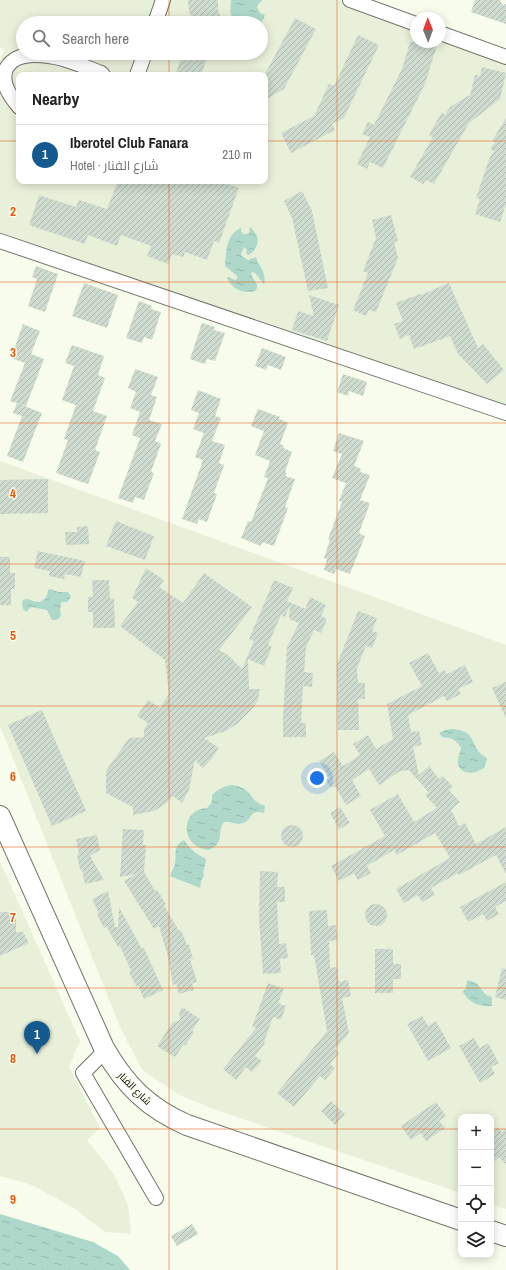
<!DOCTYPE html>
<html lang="en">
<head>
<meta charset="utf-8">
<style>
	body { margin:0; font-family:"Archivo Narrow",Cairo,sans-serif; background:#f6f6f6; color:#222 }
	.controls { position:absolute; right:12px; bottom:12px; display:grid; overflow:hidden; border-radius:8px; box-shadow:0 2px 10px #0003 }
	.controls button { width:36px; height:36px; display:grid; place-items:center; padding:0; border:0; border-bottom:1px solid #e0e0e0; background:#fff; color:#222; font:20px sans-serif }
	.compass { position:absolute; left:410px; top:12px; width:36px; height:36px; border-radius:50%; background:#fff; box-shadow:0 2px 10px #0003; rotate:359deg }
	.you { position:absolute; left:317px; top:778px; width:14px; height:14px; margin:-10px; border:3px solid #fff; border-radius:50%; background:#1a73e8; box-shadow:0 0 0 6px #1a73e833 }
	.badge { display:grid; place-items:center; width:26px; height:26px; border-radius:50%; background:#155a8e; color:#fff; font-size:13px; font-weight:700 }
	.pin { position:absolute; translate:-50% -33px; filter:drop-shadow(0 1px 2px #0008) }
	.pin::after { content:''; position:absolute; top:21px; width:14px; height:12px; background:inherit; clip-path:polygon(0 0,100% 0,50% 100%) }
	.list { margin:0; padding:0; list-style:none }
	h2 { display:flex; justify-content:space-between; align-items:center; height:52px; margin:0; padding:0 16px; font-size:17px }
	h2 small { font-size:13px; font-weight:400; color:#767676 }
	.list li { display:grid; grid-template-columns:26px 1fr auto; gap:12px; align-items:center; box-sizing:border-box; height:60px; padding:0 16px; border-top:1px solid #e0e0e0 }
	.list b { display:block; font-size:15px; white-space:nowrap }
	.list p { margin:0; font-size:13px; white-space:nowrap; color:#767676 }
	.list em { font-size:13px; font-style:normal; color:#767676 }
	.icon { flex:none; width:22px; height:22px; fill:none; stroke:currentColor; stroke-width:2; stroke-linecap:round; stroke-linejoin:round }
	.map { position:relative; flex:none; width:506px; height:1270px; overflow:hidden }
	.search { position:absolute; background:#fff; box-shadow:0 2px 10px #0003; left:16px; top:16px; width:252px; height:44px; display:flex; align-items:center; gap:10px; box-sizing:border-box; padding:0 14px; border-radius:22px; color:#767676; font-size:15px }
	.panel { position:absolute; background:#fff; box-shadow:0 2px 10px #0003; left:16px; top:72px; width:252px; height:112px; border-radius:8px }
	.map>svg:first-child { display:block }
	.built { fill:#e9f0da; fill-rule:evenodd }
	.water { fill:url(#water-ripples) }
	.building { fill:url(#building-hatch) }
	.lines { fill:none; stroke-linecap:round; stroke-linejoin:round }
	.street-casing { stroke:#727669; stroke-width:16 }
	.secondary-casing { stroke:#727669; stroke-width:22 }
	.street { stroke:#fff; stroke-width:14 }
	.secondary { stroke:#fff; stroke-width:20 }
	.grid { fill:none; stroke:#e8590c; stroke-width:1; stroke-opacity:0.55 }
	.labels { text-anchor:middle; stroke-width:3; stroke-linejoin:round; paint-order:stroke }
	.street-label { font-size:10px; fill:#0b0d08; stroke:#f7fcec }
	.grid-label { font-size:13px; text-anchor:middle; font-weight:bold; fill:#e8590c; stroke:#f7fcec; stroke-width:3; stroke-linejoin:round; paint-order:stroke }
</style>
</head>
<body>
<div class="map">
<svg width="506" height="1270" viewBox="0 0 506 1270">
	<defs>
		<pattern id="water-ripples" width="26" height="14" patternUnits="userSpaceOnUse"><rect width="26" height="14" fill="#aed9ca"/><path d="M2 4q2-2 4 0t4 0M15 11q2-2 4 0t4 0" fill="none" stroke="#94b9ac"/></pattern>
		<pattern id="building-hatch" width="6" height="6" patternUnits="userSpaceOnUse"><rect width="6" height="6" fill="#cfdbcf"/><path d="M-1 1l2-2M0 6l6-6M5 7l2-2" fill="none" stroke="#b0bbb0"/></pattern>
	</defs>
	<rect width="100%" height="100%" fill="#f7fcec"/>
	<g class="built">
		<path d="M0,0H371L421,18H416V42H440V25L506,49V407L0,236V61L4,49L0,47ZM23,23H261V53H23ZM19,75H265V181H19Z"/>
		<path d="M0,461L506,645V1209L491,1204V1117H461V1193L213,1109L180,1095L142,1070L120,1027L0,726Z"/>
		<path d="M0,861L80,1041L69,1067L100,1128L87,1140L113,1173L128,1205L131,1234L105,1232L74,1208L41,1190L29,1184L0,1176Z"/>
	</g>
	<g class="water">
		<path d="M231,0H262V1L259,3L257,7L260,13L265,15L261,24V23H234C230,15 230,8 231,0Z"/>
		<path d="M250,227C261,237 260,246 249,255L246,254L247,250L244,247L241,254L242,256L248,260L256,257C259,267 267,273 264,284L255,273L252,272L251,274C253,280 261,285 255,291C243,294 233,290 227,278L228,277L235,280L237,279V276L225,266C226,252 226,234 241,228V231L243,234H247L249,233Z"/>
		<path d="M51,589L58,592H68L71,597L67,602H61V605L60,610L61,616L58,619L52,620L47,610L31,607L26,612C22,608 21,605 23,600L27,599C29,599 31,600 33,601C42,605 48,597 48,590Z"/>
		<path d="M452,729C480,731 467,747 487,758C486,762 486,767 482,769C474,775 460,774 458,764C457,758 460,753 461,748C456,739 451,738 442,737L439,733L445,730Z"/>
		<path d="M232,785C254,788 249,802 265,806L264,813C248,809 254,819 243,823C236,826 231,821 224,822C216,832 226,842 209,850C178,846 181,809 207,808C211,804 213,801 212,795C218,789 224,786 232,785Z"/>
		<path d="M184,840C190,849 196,854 206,859C206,865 202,871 204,876L201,881L200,888L170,876C171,872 174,868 175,864C177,853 172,847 184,840Z"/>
		<path d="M467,980C485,983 478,994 492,997V1006C479,1007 469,1003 463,992L466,988Z"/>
		<path d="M0,1214L93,1242L118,1256L130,1270H0Z"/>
	</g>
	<g class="building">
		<path d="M188,0H218V10L223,23H194L190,13H189Z"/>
		<path d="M475,0H500L503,6L506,4V24L471,12Z"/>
		<path d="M295,18L316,29L284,89L265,100V74Z"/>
		<path d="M358,35L379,45L344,118L332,124L335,130L291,153L281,133L314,116L329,84L334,86Z"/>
		<path d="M410,42H438L425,84L383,168L370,162L367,169L357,164L370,137L362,134L368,122L374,125L402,69Z"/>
		<path d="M183,53H190L207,59L201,75H175Z"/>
		<path d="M482,67L506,73L500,99L469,123L434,184L426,180L423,184L410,177L433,137L429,135L442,112L445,115L450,107L470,95L475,75L480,76Z"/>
		<path d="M506,118V204L500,222L475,214L480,199L476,198L489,159L494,151L490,149L495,142L492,141Z"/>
		<path d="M118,181H220L239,188L219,243L214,241L207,260L185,252L183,257L172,254L168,264L147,256L151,246L121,235L117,246L88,235L85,244L29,225L39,195L76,207L79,200L107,209Z"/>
		<path d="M302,191L312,211L328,288L308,291L292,218L284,201Z"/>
		<path d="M391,215L398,241L394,242L398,258L376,312L369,310L366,316L353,310L368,273L363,271L376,238L372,220Z"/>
		<path d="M36,266L58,274L45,312L28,306L37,279L32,277Z"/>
		<path d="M84,283L118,295L107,328L72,316Z"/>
		<path d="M449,283L478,348L483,344L504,370L487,384L458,354L450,336L414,349L409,335L400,339L394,324L403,321L396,303L420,294L421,295Z"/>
		<path d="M309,295L339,305L327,341L292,330L298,311L314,316Z"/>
		<path d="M139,301L152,306L151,309L161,312L152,340L144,337L142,343L126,338Z"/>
		<path d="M202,323L215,327L214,330L225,333L215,361L207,359L205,364L190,359Z"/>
		<path d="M23,324L40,331L31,354L44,359L26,406L10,401L25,363L11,358Z"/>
		<path d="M72,345L104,356L98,375L105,378L93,411L107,416L95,450L100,452L88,484L56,473L68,440L64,439L76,405L62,400L74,366L65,363Z"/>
		<path d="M262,348L286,357L281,370L268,365L266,370L255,366Z"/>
		<path d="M135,369L158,377L151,395L157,397L149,420L162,424L155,441L161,444L151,472L154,473L144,500L135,497L133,503L118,498L140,438L132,435L140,412L130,408L136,392L128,388Z"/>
		<path d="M343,374L367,382L363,396L349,391L348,396L337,392Z"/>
		<path d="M198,390L221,399L215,416L221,418L212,441L225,445L219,463L224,465L214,493L217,494L207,522L199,519L197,524L182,519L203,460L195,457L204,433L193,429L199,413L191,410Z"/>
		<path d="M17,403L42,413L23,462L7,456L22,416L13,413Z"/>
		<path d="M258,409L280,417L279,419L288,423L280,444L284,446L283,448L292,452L285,472L287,473L285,476L295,479L285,507L288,508L274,546L262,542L261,546L241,538L248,521L251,522L268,478L264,477L270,461L255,455L264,431L251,426Z"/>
		<path d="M339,433L364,441L354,466L361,469L360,472L370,475L360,500L370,503L359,533L365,536L350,574L336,569L334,574L324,570L327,559L324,558L330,540L328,539L342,502L339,501L346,483L332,478L342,454L333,451Z"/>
		<path d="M48,479V513L0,514V480Z"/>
		<path d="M116,521L154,536L145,560L106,546Z"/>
		<path d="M88,526L89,544L66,545L65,532H77V527Z"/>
		<path d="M38,551L85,561L81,577L65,574L64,579L49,576L50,571L34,568Z"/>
		<path d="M0,557H10V573H15V589H11V605H0Z"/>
		<path d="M146,568L164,580L159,587L183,603L204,573L252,607L219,650L228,655L242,669L254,641L249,639L274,580L293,588L287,601L305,609L310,597L326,605L321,616L327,619L321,633L314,630L306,648L304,672L313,673L312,687L303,686L301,723H306V737H283V716L287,647L299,623L289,619L290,605L285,617L281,615L268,645L272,647L264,666L248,659L249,689H260L258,700L253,708L237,724L226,731L204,738L219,748L211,760L203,768L195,760L189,790L182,803L173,796L165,804L154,811L133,815V807L106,793V771L129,738L144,737V729L148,723L137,716L148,700L160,708L169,694L165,660L120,626L138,602L132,598Z"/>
		<path d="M92,580H109L110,599L114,598L115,628H93V612H88V597H93Z"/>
		<path d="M358,611L377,618L372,631L378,633L372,648L366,646L357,668L358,683H365V699H358L359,730H338L337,664Z"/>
		<path d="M428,653L439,673L444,670L447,674L465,665L473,682L458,689L461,694L447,701L444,696L408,715L411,732L419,731L422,745L413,747L419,775L429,766L439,779L443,776L453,787L449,790L460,802L451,810L459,826L465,823L476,844L506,827V874L496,855L459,875L458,873L431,888L435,895L422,902L418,895L404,903L396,889L450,858L435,833L397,855L394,850L367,866L371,873L358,880L354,873L339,881L331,866L385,836L370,810L398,794L414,822L437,808L425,795L429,793L409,770L400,771L379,785L369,769L352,780L361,796L346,805L335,786L331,788L326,780L330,778L319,761L334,752L343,766L360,755L353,744L368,735L376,749L393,739L387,704L422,686L409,663Z"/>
		<path d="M506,682V718L492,688Z"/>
		<path d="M42,710L86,811L52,826L8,725Z"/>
		<path d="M340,807L350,823L339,829L330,813Z"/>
		<circle cx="292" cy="836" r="11"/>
		<path d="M123,829L144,830L143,845H146L144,872L155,891L157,890L166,904L164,905L179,931L181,930L187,945H189L193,959H190L197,982L192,983L194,990L179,994L176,984L173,985L168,957L159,926L154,929L124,881L136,874L120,877Z"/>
		<path d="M97,835L100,850L90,856L104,880L85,884L82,869L80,870L77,854H79L76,839Z"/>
		<path d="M260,871L278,872L277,887H285V902H277L279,944L286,943L288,958L280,959L281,973L263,974L259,919Z"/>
		<path d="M506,882V901L495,907L499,914L487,921L483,914L468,922L460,907Z"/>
		<path d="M108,891L115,927H118L119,907L142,949L144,948L163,990L144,999L138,985L136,986L129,972L131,971L120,946L118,947L106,926L104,928L97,915L99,914L92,899Z"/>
		<circle cx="376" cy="915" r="11"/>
		<path d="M327,910L328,926L336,925L337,940L329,941L330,968L337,967L339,982L348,980L351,996L342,998L349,1033L335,1049L339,1053L330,1064L335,1068L325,1080L320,1076L294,1107L277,1093L327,1031L314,955H311L309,911Z"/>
		<path d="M0,912H12V919H16V932H23L29,943L0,956Z"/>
		<path d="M375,949H393V964H401V979H393V993H375Z"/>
		<path d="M502,968L506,969V1000L495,997Z"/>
		<path d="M268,983L284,989L278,1003L286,1006L281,1020L273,1017L264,1042L265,1043L255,1056L262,1061L252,1072L246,1067L236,1080L223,1069L256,1028L252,1027Z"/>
		<path d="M182,1007L200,1019L192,1031L194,1032L185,1046L184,1044L175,1057L157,1046L173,1022L180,1020L179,1013Z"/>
		<path d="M422,1016L428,1026L436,1021L451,1048L428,1061L407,1024Z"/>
		<path d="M474,1038L480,1048L488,1043L499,1063L491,1067L495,1074L480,1083L459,1046Z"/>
		<path d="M331,1101L345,1114L335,1125L321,1111Z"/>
		<path d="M436,1102L446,1116L439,1121L445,1128L426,1141L421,1133L411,1140L401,1126Z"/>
		<path d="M498,1128L502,1132L506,1128V1165L499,1157L491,1164V1134Z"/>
		<path d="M192,1224L198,1234L177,1246L171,1236Z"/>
	</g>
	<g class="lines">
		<defs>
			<g id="street">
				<path d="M350,0L416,24"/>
				<path d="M155,23L163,0"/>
				<path d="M440,33L506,57"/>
				<path d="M137,75L145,53"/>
				<path d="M19,107C11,97 0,83 6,69C12,58 21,56 32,55C57,54 78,64 101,73L103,75"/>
				<path d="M0,241L506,413"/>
				<path d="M106,1050L83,1073L156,1198"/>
			</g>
			<g id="secondary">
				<path d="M0,816L104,1048C125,1085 148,1108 187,1125L461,1220"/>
				<path d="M491,1231L506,1236"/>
			</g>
		</defs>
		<use href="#street" class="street-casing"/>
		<use href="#secondary" class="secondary-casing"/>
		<use href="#street" class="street"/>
		<use href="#secondary" class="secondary"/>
	</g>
	<path class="grid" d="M169,0V23M337,0V1270M169,53V75M0,141H19M265,141H506M169,181V1270M0,282H506M0,423H506M0,564H506M0,706H506M0,847H506M0,988H506M0,1129H461M491,1129H506"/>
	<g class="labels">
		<g class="street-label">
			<text transform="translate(135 1088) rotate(45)" y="4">شارع الفنار</text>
		</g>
	</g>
	<g class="grid-label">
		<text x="13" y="216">2</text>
		<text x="13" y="357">3</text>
		<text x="13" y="498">4</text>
		<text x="13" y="640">5</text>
		<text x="13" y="781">6</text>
		<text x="13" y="922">7</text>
		<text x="13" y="1063">8</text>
		<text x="13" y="1204">9</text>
	</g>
</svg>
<div class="controls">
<button>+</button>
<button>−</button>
<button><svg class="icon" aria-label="locate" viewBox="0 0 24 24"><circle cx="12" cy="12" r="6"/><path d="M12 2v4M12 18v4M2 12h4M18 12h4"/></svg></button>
<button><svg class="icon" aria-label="layers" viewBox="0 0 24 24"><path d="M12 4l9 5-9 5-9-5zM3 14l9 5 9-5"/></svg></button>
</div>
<svg class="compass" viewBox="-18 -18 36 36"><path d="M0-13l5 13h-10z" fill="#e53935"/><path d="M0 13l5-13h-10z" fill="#767676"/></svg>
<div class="you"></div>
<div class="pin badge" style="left:37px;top:1054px">1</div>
<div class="search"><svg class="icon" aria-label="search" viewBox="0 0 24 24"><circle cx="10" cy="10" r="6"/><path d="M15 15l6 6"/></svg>Search here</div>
<section class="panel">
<h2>Nearby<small></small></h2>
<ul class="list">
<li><span class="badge">1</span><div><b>Iberotel Club Fanara</b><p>Hotel · شارع الفنار</p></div><em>210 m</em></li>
</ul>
</section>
</div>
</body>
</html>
